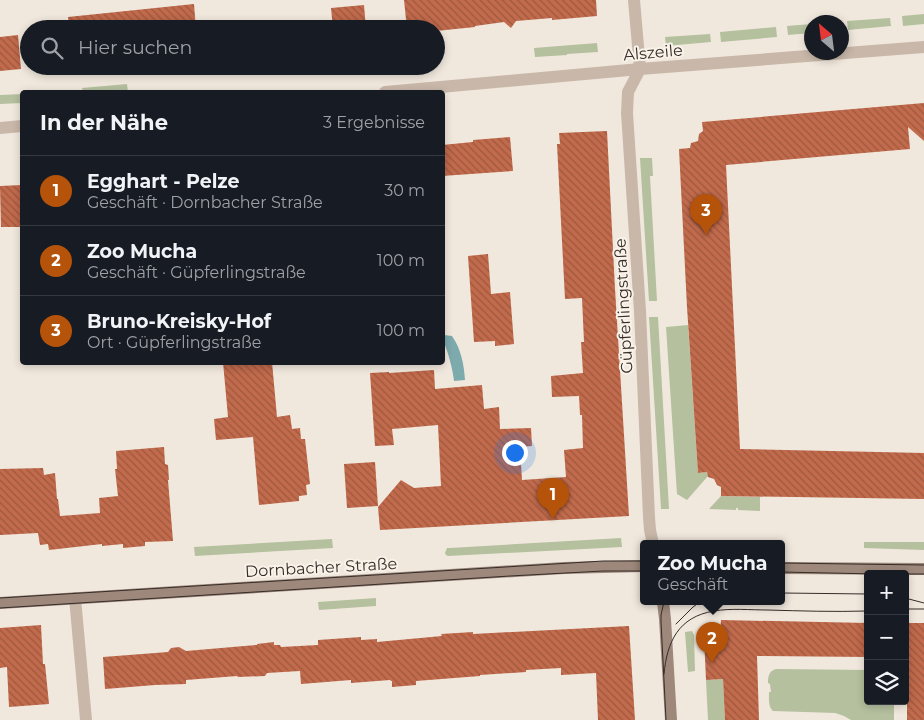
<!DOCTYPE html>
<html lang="de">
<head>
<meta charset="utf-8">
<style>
	body { margin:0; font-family:Montserrat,sans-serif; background:#242831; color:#f1f3f6 }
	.controls { position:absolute; right:15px; bottom:15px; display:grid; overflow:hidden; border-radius:5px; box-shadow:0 2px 8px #0003 }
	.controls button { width:45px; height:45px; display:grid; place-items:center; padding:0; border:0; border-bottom:1px solid #363941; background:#171b24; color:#f1f3f6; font:25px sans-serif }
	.compass { position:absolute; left:804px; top:15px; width:45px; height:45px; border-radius:50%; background:#171b24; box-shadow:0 2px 8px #0003; rotate:332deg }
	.you { position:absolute; left:514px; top:452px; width:18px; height:18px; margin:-12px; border:4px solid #fff; border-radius:50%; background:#1a73e8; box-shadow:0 0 0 8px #1a73e833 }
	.badge { display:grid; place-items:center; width:32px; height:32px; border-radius:50%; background:#b45309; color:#fff; font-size:16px; font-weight:700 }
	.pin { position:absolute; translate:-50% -41px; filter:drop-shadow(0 1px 2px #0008) }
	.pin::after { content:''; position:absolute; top:26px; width:18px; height:15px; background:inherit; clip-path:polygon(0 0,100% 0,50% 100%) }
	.popup { position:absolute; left:640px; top:540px; width:145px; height:65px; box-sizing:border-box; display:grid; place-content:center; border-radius:5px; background:#171b24; filter:drop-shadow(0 1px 4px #0005); font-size:16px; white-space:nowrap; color:#9ea1a6 }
	.popup b { font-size:19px; color:#f1f3f6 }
	.popup::after { content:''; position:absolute; left:50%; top:100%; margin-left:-10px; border:10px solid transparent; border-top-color:#171b24 }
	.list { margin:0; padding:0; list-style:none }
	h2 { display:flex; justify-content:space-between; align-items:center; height:65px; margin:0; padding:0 20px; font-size:21px }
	h2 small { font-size:16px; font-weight:400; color:#9ea1a6 }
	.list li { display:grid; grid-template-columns:32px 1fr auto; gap:15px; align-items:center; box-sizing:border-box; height:70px; padding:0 20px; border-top:1px solid #363941 }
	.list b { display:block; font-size:19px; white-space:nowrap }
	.list p { margin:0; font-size:16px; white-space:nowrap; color:#9ea1a6 }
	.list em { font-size:16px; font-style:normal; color:#9ea1a6 }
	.icon { flex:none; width:28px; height:28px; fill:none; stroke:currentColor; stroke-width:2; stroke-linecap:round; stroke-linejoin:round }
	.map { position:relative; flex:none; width:924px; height:720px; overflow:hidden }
	.search { position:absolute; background:#171b24; box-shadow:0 2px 8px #0003; left:20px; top:20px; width:425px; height:55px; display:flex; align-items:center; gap:12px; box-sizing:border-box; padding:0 18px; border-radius:28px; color:#9ea1a6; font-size:19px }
	.panel { position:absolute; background:#171b24; box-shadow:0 2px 8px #0003; left:20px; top:90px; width:425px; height:275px; border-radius:5px }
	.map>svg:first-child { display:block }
	.grass { fill:#b4c09e }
	.water { fill:#7daaad }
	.building { fill:url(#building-back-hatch) }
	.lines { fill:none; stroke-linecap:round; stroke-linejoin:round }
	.street { stroke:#c9b8a9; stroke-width:12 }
	.secondary { stroke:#9d887b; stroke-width:12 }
	.tram { stroke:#362d29; stroke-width:1 }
	.labels { text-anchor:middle; stroke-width:4; stroke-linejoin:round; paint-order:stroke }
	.street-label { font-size:16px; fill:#362d29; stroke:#f9f2e9 }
</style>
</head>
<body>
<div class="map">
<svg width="924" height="720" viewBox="0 0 924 720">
	<defs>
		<pattern id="building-back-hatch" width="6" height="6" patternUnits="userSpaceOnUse" patternTransform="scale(1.25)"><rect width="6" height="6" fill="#c16a4c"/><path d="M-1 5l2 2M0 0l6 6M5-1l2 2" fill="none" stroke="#9e583f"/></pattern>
	</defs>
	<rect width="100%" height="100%" fill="#f1e8dd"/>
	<g class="grass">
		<path d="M924,14V24L903,26L902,16Z"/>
		<path d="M890,18L891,26L848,30L847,21Z"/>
		<path d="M811,24V33L788,35L787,26Z"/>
		<path d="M776,27L777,37L721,42L720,32Z"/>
		<path d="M710,34L711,42L666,46L665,37Z"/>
		<path d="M597,43L598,52L567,54V55L535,57L534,48Z"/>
		<path d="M127,84L128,92H83L82,88Z"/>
		<path d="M22,94V103L0,104V95Z"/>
		<path d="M640,158H652L653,176H650L657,301H649Z"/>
		<path d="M649,317H658L669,509H661Z"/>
		<path d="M688,325L698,473L707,472L708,476L687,500L677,494L666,327Z"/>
		<path d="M721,496L760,497V511L738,510V508H736V510L709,509Z"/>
		<path d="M621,538L622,547L448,556L446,555L445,553L447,548H450Z"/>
		<path d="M332,539L333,548L195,556L194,547Z"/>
		<path d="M864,542H924V550L864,548Z"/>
		<path d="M376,598V606L319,610L318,602Z"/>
		<path d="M692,631L694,635L695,671L688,672L685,632Z"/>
		<path d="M776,669L868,670V701H894V720H851L844,716L835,713L773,711C768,707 769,698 769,692H771L770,684L768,683C768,676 769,671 776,669Z"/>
		<path d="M723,679L725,720H708L706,680Z"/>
	</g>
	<path class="water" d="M444,335L452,336C461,349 464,364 465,380L454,381C453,371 448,350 443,341Z"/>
	<g class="building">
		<path d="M404,0H596L597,16L552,20V18L516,21L511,28L504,22L475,26V27L436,31V29H407Z"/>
		<path d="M194,4L196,29H69L68,17Z"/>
		<path d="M364,5L366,29H333L331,8Z"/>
		<path d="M18,35L21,69L0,71V37Z"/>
		<path d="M924,103V141L908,127L910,149L726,165L740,449L924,453V499L721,496V487L717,485L714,479L708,477L707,472L698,473L687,307L679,149L690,148L691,143L698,141L699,134L703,131L702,122Z"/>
		<path d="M607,131L615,289L629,516L380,530L378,507L401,480L414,488L441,486L438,425L392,429L394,445L375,446L370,373L389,372V373L434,370L435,389L482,385L484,409L499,407L500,429L531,428L532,446L520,447L522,480L566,477L564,450L583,448L582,415H580L579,396L552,397L551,376L583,373L581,342H584L582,298L565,299L557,144H560L559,133Z"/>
		<path d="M510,137L513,171L442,176V145L473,142V140Z"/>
		<path d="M22,185V227H1L0,186Z"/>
		<path d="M488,254L491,294L510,292L514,344L495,346V341L474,342L468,256Z"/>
		<path d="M223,362H272L277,417L290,415L292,429L300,428L301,439H305L310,484L306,485L307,495L299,496V501L259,505L253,437L216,440L214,419L228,417Z"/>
		<path d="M164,447L165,464L168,465L169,480H168L173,541L145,542V546L123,548V544L102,546V544L49,550L48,544L40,545L38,533L0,535V469L43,468L44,475L55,473L57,499H58L60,516L100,513L99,498L118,496L115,469H117L116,451Z"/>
		<path d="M375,462L378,506L347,508L344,464Z"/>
		<path d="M721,620L868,623V657L757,656L759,720H725L723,679L706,680L704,636H720Z"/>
		<path d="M905,623H924V720H907V662L905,660Z"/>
		<path d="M41,625L43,664H45L49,704L9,707L7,667L0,668V628Z"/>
		<path d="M629,626L635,720H598L596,673L561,675V668L526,670V672L480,675V676L416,681V685L392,687V681H391L390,680L351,683V680L301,684L300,671L267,673L265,676L238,677L237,676L186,680V684L155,685L105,689L103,657L168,652L171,648L179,647L186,651L257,645V644L274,642V645H280L281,647L318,645V640L361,637V640L377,639V642L442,636L441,634L473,632V634Z"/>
	</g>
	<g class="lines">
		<g class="street">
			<path d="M634,0L640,69"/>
			<path d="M640,69L628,92L627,113L640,311L649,517L650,530L653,544"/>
			<path d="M385,92L640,69L924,47"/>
			<path d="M0,128L22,126"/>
			<path d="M75,598L86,720"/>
		</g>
		<g class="secondary">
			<path d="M781,568L924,569"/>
			<path d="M663,602L665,619L671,720"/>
			<path d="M0,603L564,568L643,566"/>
		</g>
		<g class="tram">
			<path d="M781,563L924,565"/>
			<path d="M781,572L877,574"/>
			<path d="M905,574H924"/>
			<path d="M781,593L868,594"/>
			<path d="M0,598L603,561H643"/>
			<path d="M905,598L924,603"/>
			<path d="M664,602L661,615V622L666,720"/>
			<path d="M0,608L510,576L603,571H643"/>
			<path d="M905,609H924"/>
			<path d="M676,624L693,607L700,602"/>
			<path d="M664,674C667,642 678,617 714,611C731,608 750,610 768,610C801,611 834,612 868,611"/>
		</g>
	</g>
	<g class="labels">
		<g class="street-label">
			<text transform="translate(653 52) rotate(-5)" y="6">Alszeile</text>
			<text transform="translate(623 306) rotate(-93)" y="6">Güpferlingstraße</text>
			<text transform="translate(321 567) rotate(-3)" y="6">Dornbacher Straße</text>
		</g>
	</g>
</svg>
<div class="controls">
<button>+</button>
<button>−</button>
<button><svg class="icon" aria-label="layers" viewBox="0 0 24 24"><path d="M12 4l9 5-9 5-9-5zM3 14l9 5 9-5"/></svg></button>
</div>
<svg class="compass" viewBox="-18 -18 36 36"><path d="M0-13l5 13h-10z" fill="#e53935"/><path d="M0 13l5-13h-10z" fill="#9ea1a6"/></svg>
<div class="you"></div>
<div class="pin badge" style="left:553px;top:519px">1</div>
<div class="pin badge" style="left:712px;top:663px">2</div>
<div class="popup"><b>Zoo Mucha</b>Geschäft</div>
<div class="pin badge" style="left:706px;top:235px">3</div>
<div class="search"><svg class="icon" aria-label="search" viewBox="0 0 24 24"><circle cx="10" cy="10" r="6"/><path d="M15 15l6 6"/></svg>Hier suchen</div>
<section class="panel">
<h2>In der Nähe<small>3 Ergebnisse</small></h2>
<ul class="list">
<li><span class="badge">1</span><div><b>Egghart - Pelze</b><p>Geschäft · Dornbacher Straße</p></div><em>30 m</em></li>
<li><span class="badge">2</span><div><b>Zoo Mucha</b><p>Geschäft · Güpferlingstraße</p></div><em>100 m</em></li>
<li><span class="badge">3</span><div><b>Bruno-Kreisky-Hof</b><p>Ort · Güpferlingstraße</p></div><em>100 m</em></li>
</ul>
</section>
</div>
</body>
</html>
